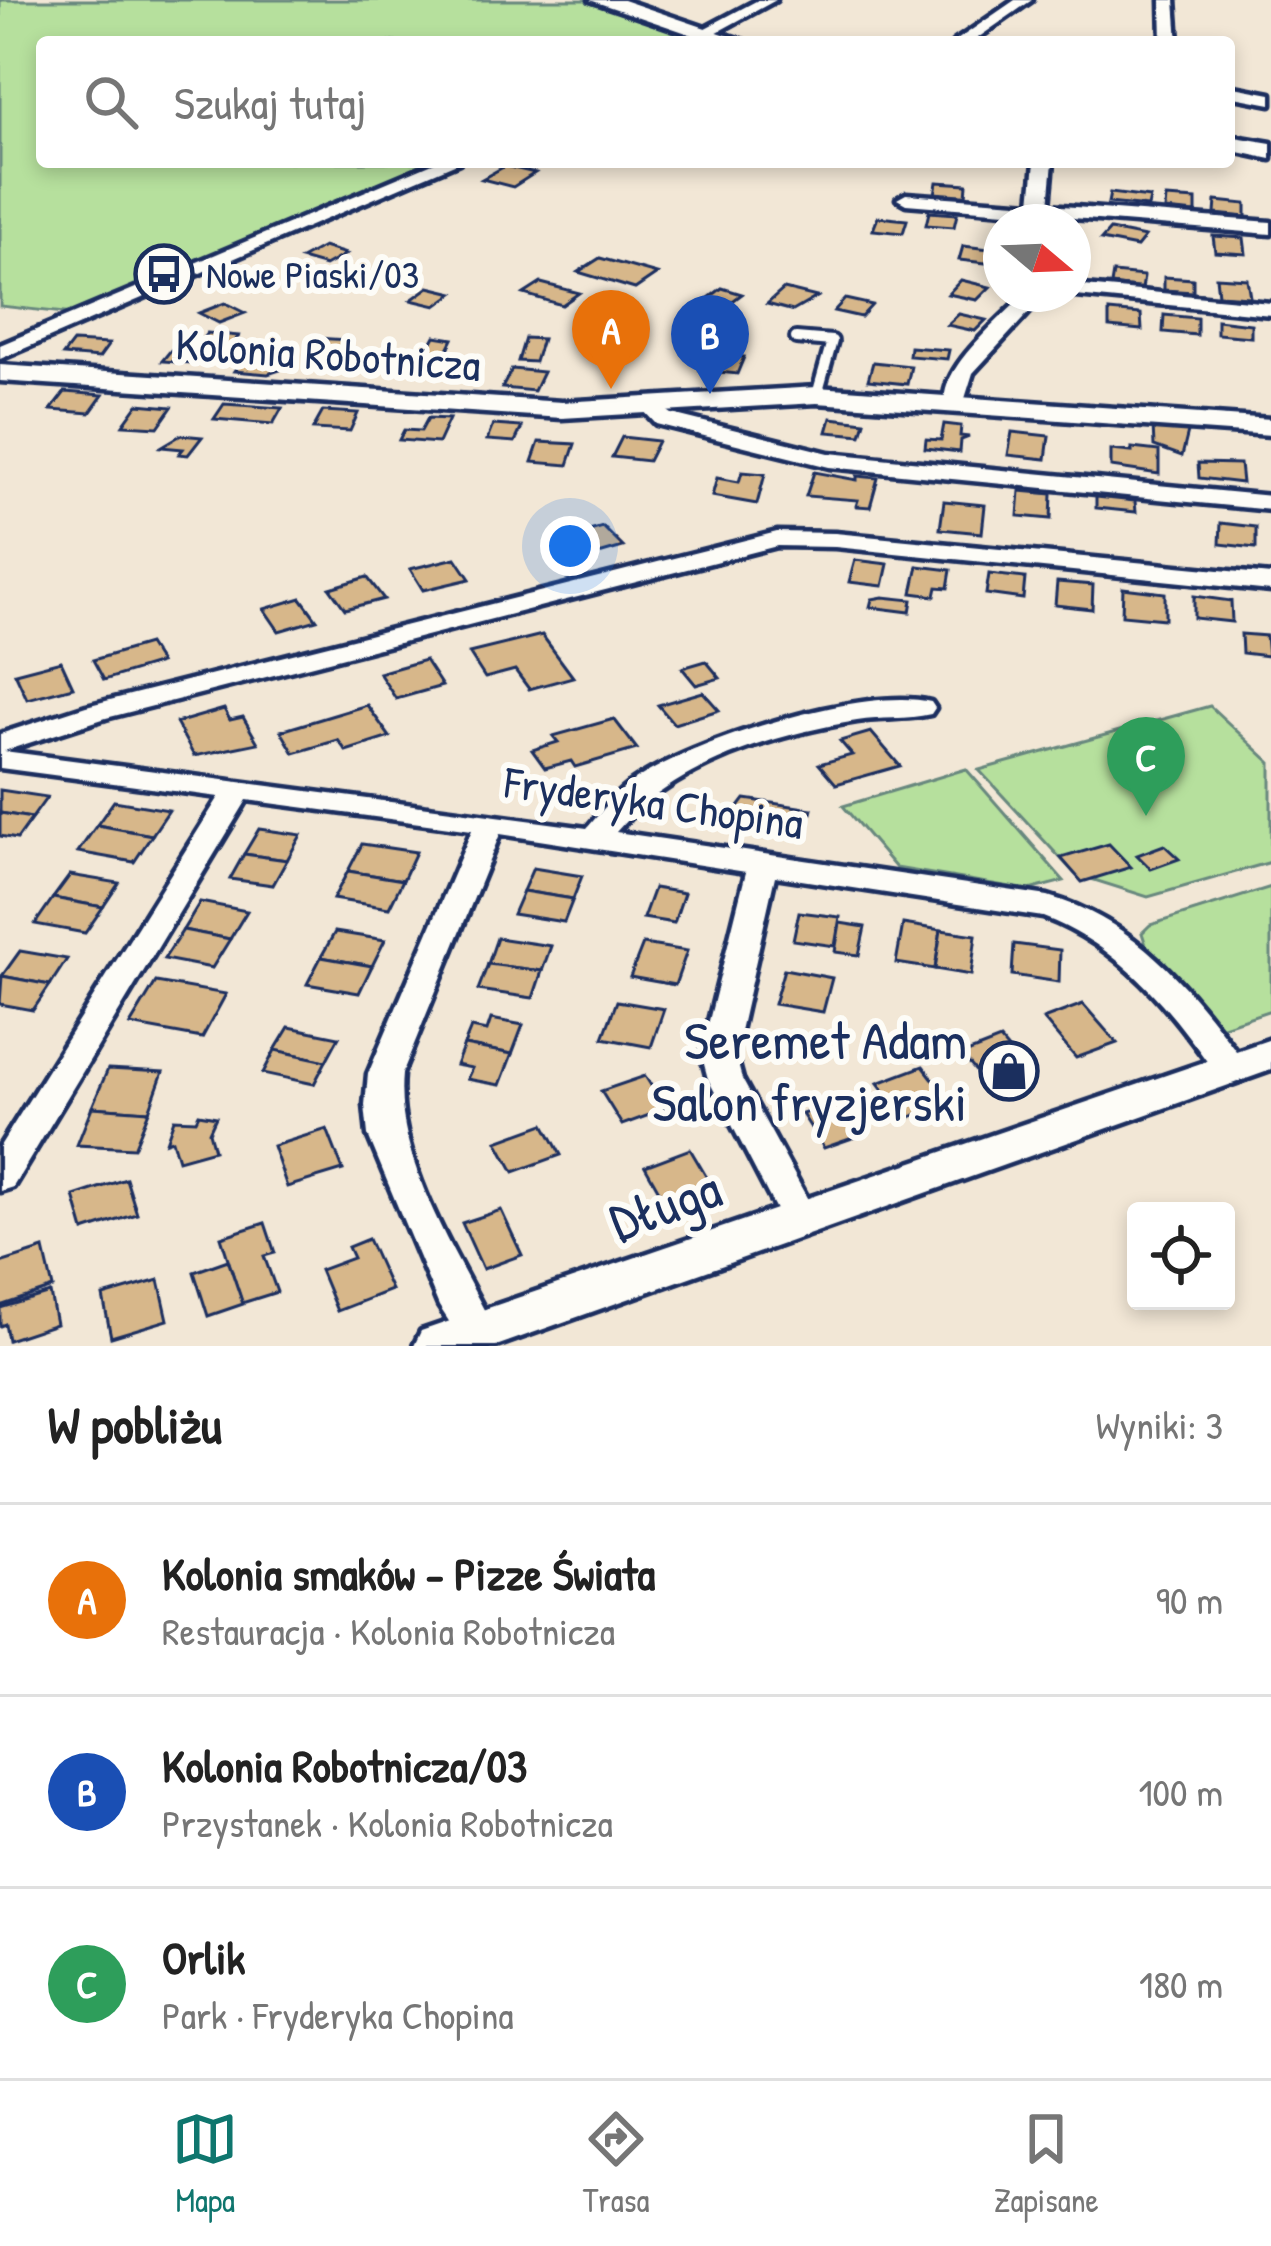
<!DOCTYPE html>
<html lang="pl">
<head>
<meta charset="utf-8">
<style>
	body { margin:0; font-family:"Patrick Hand",sans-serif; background:#f2f2f2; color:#222 }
	.controls { position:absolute; right:36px; bottom:36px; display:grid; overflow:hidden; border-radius:12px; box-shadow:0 6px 18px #0003 }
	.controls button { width:108px; height:108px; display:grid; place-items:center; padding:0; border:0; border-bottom:3px solid #e0e0e0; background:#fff; color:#222; font:60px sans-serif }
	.compass { position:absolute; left:983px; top:204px; width:108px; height:108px; border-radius:50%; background:#fff; box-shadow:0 6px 18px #0003; rotate:109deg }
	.you { position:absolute; left:570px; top:546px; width:42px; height:42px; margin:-30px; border:9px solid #fff; border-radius:50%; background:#1a73e8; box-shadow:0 0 0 18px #1a73e833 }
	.badge { display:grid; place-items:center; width:78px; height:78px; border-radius:50%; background:#0f766e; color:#fff; font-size:39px; font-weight:700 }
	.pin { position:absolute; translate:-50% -99px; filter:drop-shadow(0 3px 6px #0008) }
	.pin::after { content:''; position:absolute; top:63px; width:42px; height:36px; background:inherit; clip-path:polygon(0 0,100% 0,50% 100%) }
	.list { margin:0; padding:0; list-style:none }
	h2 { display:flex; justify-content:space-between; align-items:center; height:156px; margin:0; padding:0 48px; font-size:51px }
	h2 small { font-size:39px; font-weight:400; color:#767676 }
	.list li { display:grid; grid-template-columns:78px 1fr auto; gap:36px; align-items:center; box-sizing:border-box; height:192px; padding:0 48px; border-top:3px solid #e0e0e0 }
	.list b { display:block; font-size:45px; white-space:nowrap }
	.list p { margin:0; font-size:39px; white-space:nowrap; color:#767676 }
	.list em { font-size:39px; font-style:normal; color:#767676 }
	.icon { flex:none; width:66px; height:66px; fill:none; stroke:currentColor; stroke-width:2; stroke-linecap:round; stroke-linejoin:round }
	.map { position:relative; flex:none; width:1271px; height:1346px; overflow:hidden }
	.search { position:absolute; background:#fff; box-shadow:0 6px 18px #0003; left:36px; right:36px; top:36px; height:132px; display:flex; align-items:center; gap:30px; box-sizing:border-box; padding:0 42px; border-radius:12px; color:#767676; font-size:45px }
	.sheet { height:732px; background:#fff }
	nav { display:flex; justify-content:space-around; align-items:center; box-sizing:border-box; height:168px; border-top:3px solid #e0e0e0; background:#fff; font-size:33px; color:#767676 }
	nav a { display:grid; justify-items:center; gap:6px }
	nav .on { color:#0f766e }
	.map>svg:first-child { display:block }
	.green { fill:#b6e09d; stroke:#68887e; stroke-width:3 }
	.building { fill:#d7b78a; stroke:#1b2f5e; stroke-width:3 }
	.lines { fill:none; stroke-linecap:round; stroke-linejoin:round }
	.service-casing { stroke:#1b2f5e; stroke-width:18 }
	.minor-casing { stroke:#1b2f5e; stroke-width:9 }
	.tertiary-casing { stroke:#1b2f5e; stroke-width:9 }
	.secondary-casing { stroke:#1b2f5e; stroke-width:9 }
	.service { stroke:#fdfcf7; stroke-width:10 }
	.minor { fill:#fdfcf7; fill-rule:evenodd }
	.tertiary { fill:#fdfcf7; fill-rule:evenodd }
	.secondary { fill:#fdfcf7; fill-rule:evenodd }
	.labels { text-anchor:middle; stroke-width:12; stroke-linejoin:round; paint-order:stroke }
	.far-poi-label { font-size:39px; fill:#1b2f5e; stroke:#fdfcf7; text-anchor:start }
	.street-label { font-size:45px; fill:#1b2f5e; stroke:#fdfcf7 }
	.near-poi-label { font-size:54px; fill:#1b2f5e; stroke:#fdfcf7; text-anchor:end }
	.near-street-label { font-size:54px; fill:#1b2f5e; stroke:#fdfcf7 }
</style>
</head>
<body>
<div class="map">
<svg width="1271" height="1346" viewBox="0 0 1271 1346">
	<rect width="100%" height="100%" fill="#f2e7d6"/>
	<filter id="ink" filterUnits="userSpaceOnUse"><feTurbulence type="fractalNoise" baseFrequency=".00833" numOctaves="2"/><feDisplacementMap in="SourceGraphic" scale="24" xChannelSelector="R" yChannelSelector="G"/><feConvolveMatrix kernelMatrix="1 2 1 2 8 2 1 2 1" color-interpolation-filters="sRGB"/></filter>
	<g filter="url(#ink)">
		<g class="green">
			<path d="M0,0H601L736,42H42V162H450L92,316L0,306Z"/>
			<path d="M1210,706L1271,763V862L1148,897L1075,874L979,770Z"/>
			<path d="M966,769L1064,881L1029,890L896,868L843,806Z"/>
			<path d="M1271,887V1010L1220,1027L1146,945L1142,933L1150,925Z"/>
		</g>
		<g class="building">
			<path d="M505,166L535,173L513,187L482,179Z"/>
			<path d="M937,182L967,184L966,196L935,194Z"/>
			<path d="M1110,193L1150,198L1148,207L1108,203Z"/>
			<path d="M1166,198L1196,200V213L1165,210Z"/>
			<path d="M1216,201L1246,204V217L1215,214Z"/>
			<path d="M929,212L957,214L954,227L926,225Z"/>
			<path d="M878,217L907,220L903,233L873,230Z"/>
			<path d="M1110,230L1145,237L1137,247L1101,240Z"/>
			<path d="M1213,236L1244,238L1246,254L1215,252Z"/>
			<path d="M963,246L999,250L995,264L959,260Z"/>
			<path d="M323,247L346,254L325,266L301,259Z"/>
			<path d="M600,258L657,274L635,289L578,272Z"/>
			<path d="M1113,273L1144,276L1142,289L1111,285Z"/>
			<path d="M1164,277L1193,279V292L1164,290Z"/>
			<path d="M1216,277L1247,279L1250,297L1218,295Z"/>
			<path d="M961,280L990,287L977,300L948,294Z"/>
			<path d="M541,283L579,293L562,305L524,294Z"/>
			<path d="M429,287L454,293L436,306L411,300Z"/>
			<path d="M722,288L742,294L722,309L701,304Z"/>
			<path d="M784,289L817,297L793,311L767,304Z"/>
			<path d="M845,299L872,305L861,317L834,311Z"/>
			<path d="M225,303L245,313L219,323L199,313Z"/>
			<path d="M1109,311L1141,314L1142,330L1109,327Z"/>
			<path d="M959,314L986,320L975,331L947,325Z"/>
			<path d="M1164,315L1197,318V335L1163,332Z"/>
			<path d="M1217,320L1251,324V337L1217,334Z"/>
			<path d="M207,333L239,336L226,353L194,350Z"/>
			<path d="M435,336L453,339L443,359L423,358Z"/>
			<path d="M316,338L348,340L338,356L306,354Z"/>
			<path d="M525,338L542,339L535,362L518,361Z"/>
			<path d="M73,342L109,344L99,358L63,355Z"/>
			<path d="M251,347L285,350L279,359L287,360L280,370L268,374L234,371Z"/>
			<path d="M910,347L949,350L947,359L909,356Z"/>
			<path d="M171,350L214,353L206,364L162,361Z"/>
			<path d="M708,353L744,357L737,374L700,370Z"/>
			<path d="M873,362L911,366L907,384L868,380Z"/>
			<path d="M512,369L543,372L534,391L502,388Z"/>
			<path d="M65,392L103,395L90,413L51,410Z"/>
			<path d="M138,404L172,407L158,427L123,425Z"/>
			<path d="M224,404L282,408L273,424L214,419Z"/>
			<path d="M323,411L358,413L350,431L313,429Z"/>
			<path d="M428,418L449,419L438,443L399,440L404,430L421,431Z"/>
			<path d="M831,418L865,422L861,435L827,432Z"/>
			<path d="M944,424L961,426L960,436L969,437L961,440L960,452L925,448L926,439L941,440Z"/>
			<path d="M493,425L522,427L515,442L487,440Z"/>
			<path d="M1153,426L1189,428L1182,456L1154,446Z"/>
			<path d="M1012,432L1049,436L1046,459L1008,455Z"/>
			<path d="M181,435L202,437L188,455L179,454L183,449L161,447Z"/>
			<path d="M622,437L658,441L648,461L612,457Z"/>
			<path d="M539,442L575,444L568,465L532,462Z"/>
			<path d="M1132,448L1159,451V474L1111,467V450L1132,452Z"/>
			<path d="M1198,463L1240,464L1242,483L1199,478Z"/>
			<path d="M742,472L765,474L757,504L712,496L717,478L739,482Z"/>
			<path d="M814,472L857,480V476L878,478L870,507L856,506L858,500L806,496Z"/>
			<path d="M1020,491L1052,494L1051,519L1018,516Z"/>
			<path d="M1096,497L1135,501L1136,512L1096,508Z"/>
			<path d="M944,501L985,505L982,533L940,529Z"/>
			<path d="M1221,523L1256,527V548L1220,544Z"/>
			<path d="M603,527L623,547L578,560L559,540Z"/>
			<path d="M456,558L470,579L423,590L410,569Z"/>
			<path d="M855,560L888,564L883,586L849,582Z"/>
			<path d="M918,566L951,570L948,588L937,587L935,596L912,593Z"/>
			<path d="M989,574L1025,578L1023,599L986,594Z"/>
			<path d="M367,577L384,599L345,609L330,588Z"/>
			<path d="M1057,582L1093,585L1092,609L1055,605Z"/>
			<path d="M1123,588L1165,593V619L1122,615Z"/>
			<path d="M1194,596L1231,601L1232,622L1194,618Z"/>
			<path d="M883,597L912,600L910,612L870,607L872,599Z"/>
			<path d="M301,598L317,620L279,631L264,609Z"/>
			<path d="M1241,634L1266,636L1268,656L1242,653Z"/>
			<path d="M542,635L573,677L529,689L515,670L485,678L469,653Z"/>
			<path d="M148,644L160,663L104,680L93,660Z"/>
			<path d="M425,660L442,686L396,699L379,673Z"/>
			<path d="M61,661L73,687L27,699L15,673Z"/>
			<path d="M706,661L720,678L696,685L682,668Z"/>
			<path d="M703,692L719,710L674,724L658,705Z"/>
			<path d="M367,705L390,737L346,751L338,740L294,753L281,731Z"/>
			<path d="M224,709L230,720L243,717L258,743L194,756L176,723Z"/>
			<path d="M614,719L637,749L575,767L571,761L545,768L532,750L558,742L553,736Z"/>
			<path d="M871,732L900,766L836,784L819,764L852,755L840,741Z"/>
			<path d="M0,790L47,797L32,818L0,813Z"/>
			<path d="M745,799L812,809L806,834L738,826L739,807Z"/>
			<path d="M114,801L169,810L152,835L97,825Z"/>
			<path d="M0,813L32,818L17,839L0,836Z"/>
			<path d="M97,825L152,835L134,862L78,852Z"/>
			<path d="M259,829L301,835L287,860L244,854Z"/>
			<path d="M362,844L416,852L403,880L348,871Z"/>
			<path d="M1109,844L1131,867L1082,882L1061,858Z"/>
			<path d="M1164,845L1179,859L1151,869L1137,855Z"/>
			<path d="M244,854L287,860L273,885L230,879Z"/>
			<path d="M533,868L582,876L573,899L523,891Z"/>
			<path d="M348,871L403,880L389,908L333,899Z"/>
			<path d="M70,875L119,883L103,907L53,898Z"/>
			<path d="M654,888L684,893L674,923L643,918Z"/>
			<path d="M523,891L573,899L564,922L513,914Z"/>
			<path d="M53,898L103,907L85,933L35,924Z"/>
			<path d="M200,902L247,911L230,939L183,930Z"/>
			<path d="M799,912L840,917L835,946L793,940Z"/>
			<path d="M840,923L865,927L859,955L835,952Z"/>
			<path d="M903,924L941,930L935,969L896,963Z"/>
			<path d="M183,930L230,939L212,968L164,959Z"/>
			<path d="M941,930L976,935L971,975L935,969Z"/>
			<path d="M335,932L385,940L372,966L321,957Z"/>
			<path d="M497,938L551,946L542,971L488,964Z"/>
			<path d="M643,944L687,951L675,985L630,977Z"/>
			<path d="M1014,944L1060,950L1059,982L1012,975Z"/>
			<path d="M20,951L67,959L50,985L2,976Z"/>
			<path d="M321,957L372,966L359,993L307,984Z"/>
			<path d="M488,964L542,971L533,998L478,990Z"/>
			<path d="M784,969L832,978L823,1012L774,1004Z"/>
			<path d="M2,976L50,985L33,1010L0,1004Z"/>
			<path d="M156,982L226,994L202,1038L130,1025Z"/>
			<path d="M617,1001L664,1009L651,1047L603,1038Z"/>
			<path d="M1083,1004L1117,1043L1076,1058L1043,1019Z"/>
			<path d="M491,1019L523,1025L512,1054L464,1045L471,1028L487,1031Z"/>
			<path d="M289,1027L339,1037L326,1061L275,1050Z"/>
			<path d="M1000,1040L1027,1072L989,1087L962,1055Z"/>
			<path d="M464,1045L512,1054L500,1085L467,1079L472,1068L456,1065Z"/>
			<path d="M275,1050L326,1061L314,1084L263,1073Z"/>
			<path d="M923,1066L951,1102L905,1119L878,1083Z"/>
			<path d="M108,1069L163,1072L149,1111L92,1107Z"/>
			<path d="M645,1076L666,1109L622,1125L601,1091Z"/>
			<path d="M845,1100L867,1133L824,1148L802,1114Z"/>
			<path d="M92,1107L149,1111L134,1148L77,1145Z"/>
			<path d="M199,1114L216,1117L209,1132L214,1150L178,1160L172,1140L166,1142L174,1119L196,1120Z"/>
			<path d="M544,1124L561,1155L514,1172L497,1141Z"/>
			<path d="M327,1129L343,1170L287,1187L273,1146Z"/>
			<path d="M690,1149L713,1188L667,1205L645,1166Z"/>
			<path d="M126,1179L137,1214L84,1231L74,1196Z"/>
			<path d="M501,1210L522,1255L483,1269L462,1223Z"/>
			<path d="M265,1223L275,1253L264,1256L277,1292L242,1303L221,1237Z"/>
			<path d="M368,1239L391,1290L337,1311L320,1270L353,1258L348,1247Z"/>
			<path d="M44,1249L53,1288L0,1306V1263Z"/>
			<path d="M228,1260L243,1304L208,1316L194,1272Z"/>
			<path d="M159,1280L168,1320L111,1337L103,1296Z"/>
			<path d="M50,1293L56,1324L8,1340L5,1324L0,1326V1308Z"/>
		</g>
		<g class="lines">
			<defs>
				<path id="service" d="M796,338L832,341L817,395"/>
				<g id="minor">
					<path d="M758,0H776L699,42H679Z"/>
					<path d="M1015,0H1032L972,42H954Z"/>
					<path d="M1161,0H1175L1178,42H1162Z"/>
					<path d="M1229,86L1271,94V104L1229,96Z"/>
					<path d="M435,162H459L0,359V345Z"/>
					<path d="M1035,162H1053L1049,205L1271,222V234L1048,216L1047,222H1029L1030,214L906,204L897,199L906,194L1031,203Z"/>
					<path d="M1073,285L1271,303V315L1066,295L1073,294Z"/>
					<path d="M1025,294H1046L973,373L962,408H946C935,371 1000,320 1025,294Z"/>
					<path d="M651,400L672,414L829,453L1271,496V510L829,467L656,424L640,407Z"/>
					<path d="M777,532L835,533L1271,575V591L835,547L777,546L106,718L4,751L587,828C601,812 615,794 632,782C689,742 864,685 931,702L935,708L931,714C907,720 881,717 857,721C771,735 674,765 616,832L1048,896C1136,921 1190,988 1242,1059L1247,1068L1242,1077L1230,1081L1218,1077C1171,1010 1122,947 1043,917L775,876L735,1053L742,1079L818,1218L812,1229L799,1233L786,1229L708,1079L701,1053L746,872L500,834L402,1074C394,1162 458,1256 496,1333L490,1345L465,1346L439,1306L368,1135L365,1105L368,1074L472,830L247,800L13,1187L0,1191V1146L219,797L0,768V734L86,706Z"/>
				</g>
				<g id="tertiary">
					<path d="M0,365L562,402L817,387L1271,419V435L817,403L562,418L0,381Z"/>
					<path d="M1271,1039V1070L496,1346H414L421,1331Z"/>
				</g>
				<g id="secondary">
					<path d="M590,0H623L747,42H713Z"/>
					<path d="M1229,136L1271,143V159L1229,150Z"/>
				</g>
			</defs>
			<use href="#service" class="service-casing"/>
			<use href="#minor" class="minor-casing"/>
			<use href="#tertiary" class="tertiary-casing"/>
			<use href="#secondary" class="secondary-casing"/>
			<use href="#service" class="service"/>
			<use href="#minor" class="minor"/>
			<use href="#tertiary" class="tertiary"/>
			<use href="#secondary" class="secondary"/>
		</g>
	</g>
	<defs>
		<symbol id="bus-ring" viewBox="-11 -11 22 22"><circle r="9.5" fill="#fdfcf7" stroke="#1b2f5e" stroke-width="1.5"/><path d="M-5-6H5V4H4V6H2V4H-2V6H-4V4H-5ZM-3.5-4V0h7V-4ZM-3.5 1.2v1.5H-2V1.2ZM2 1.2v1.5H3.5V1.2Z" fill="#1b2f5e"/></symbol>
		<symbol id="shop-ring" viewBox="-11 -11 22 22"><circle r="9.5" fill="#fdfcf7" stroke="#1b2f5e" stroke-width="1.5"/><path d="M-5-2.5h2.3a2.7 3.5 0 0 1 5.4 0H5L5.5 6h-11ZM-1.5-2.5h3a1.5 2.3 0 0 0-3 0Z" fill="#1b2f5e"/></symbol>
	</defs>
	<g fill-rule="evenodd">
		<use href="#bus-ring" x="131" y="241" width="66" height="66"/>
		<use href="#shop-ring" x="976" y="1038" width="66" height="66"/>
	</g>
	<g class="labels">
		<g class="far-poi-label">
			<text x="206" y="288">Nowe Piaski/03</text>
		</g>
		<g class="street-label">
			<text transform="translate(328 354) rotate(4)" y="16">Kolonia Robotnicza</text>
			<text transform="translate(654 802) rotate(8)" y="16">Fryderyka Chopina</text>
		</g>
		<g class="near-poi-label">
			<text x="967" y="1059">Seremet Adam<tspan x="967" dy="62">Salon fryzjerski</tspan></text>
		</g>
		<g class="near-street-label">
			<text transform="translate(665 1205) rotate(-20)" y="19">Długa</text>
		</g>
	</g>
</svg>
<div class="controls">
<button><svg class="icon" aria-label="locate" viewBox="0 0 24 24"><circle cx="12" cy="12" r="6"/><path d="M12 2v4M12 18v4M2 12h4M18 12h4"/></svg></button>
</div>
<svg class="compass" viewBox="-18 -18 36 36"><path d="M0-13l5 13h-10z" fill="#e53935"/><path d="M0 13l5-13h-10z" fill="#767676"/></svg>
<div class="you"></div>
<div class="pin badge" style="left:611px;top:389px;background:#e8710a">A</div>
<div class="pin badge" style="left:710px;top:394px;background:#1a4fb4">B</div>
<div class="pin badge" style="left:1146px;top:816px;background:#2e9e5b">C</div>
<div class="search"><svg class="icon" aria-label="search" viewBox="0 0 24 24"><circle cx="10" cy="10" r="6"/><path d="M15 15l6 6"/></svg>Szukaj tutaj</div>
</div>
<section class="sheet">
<h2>W pobliżu<small>Wyniki: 3</small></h2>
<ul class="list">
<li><span class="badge" style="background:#e8710a">A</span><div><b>Kolonia smaków - Pizze Świata</b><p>Restauracja · Kolonia Robotnicza</p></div><em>90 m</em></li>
<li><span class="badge" style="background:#1a4fb4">B</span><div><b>Kolonia Robotnicza/03</b><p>Przystanek · Kolonia Robotnicza</p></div><em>100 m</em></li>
<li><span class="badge" style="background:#2e9e5b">C</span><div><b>Orlik</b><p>Park · Fryderyka Chopina</p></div><em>180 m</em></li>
</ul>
</section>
<nav>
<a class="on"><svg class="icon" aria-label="map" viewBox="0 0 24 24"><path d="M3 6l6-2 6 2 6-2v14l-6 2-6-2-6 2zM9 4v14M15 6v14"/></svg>Mapa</a>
<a><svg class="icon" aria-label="directions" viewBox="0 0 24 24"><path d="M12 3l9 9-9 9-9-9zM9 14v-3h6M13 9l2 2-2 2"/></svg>Trasa</a>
<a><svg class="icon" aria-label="saved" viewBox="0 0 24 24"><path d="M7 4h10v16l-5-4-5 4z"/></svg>Zapisane</a>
</nav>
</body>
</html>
